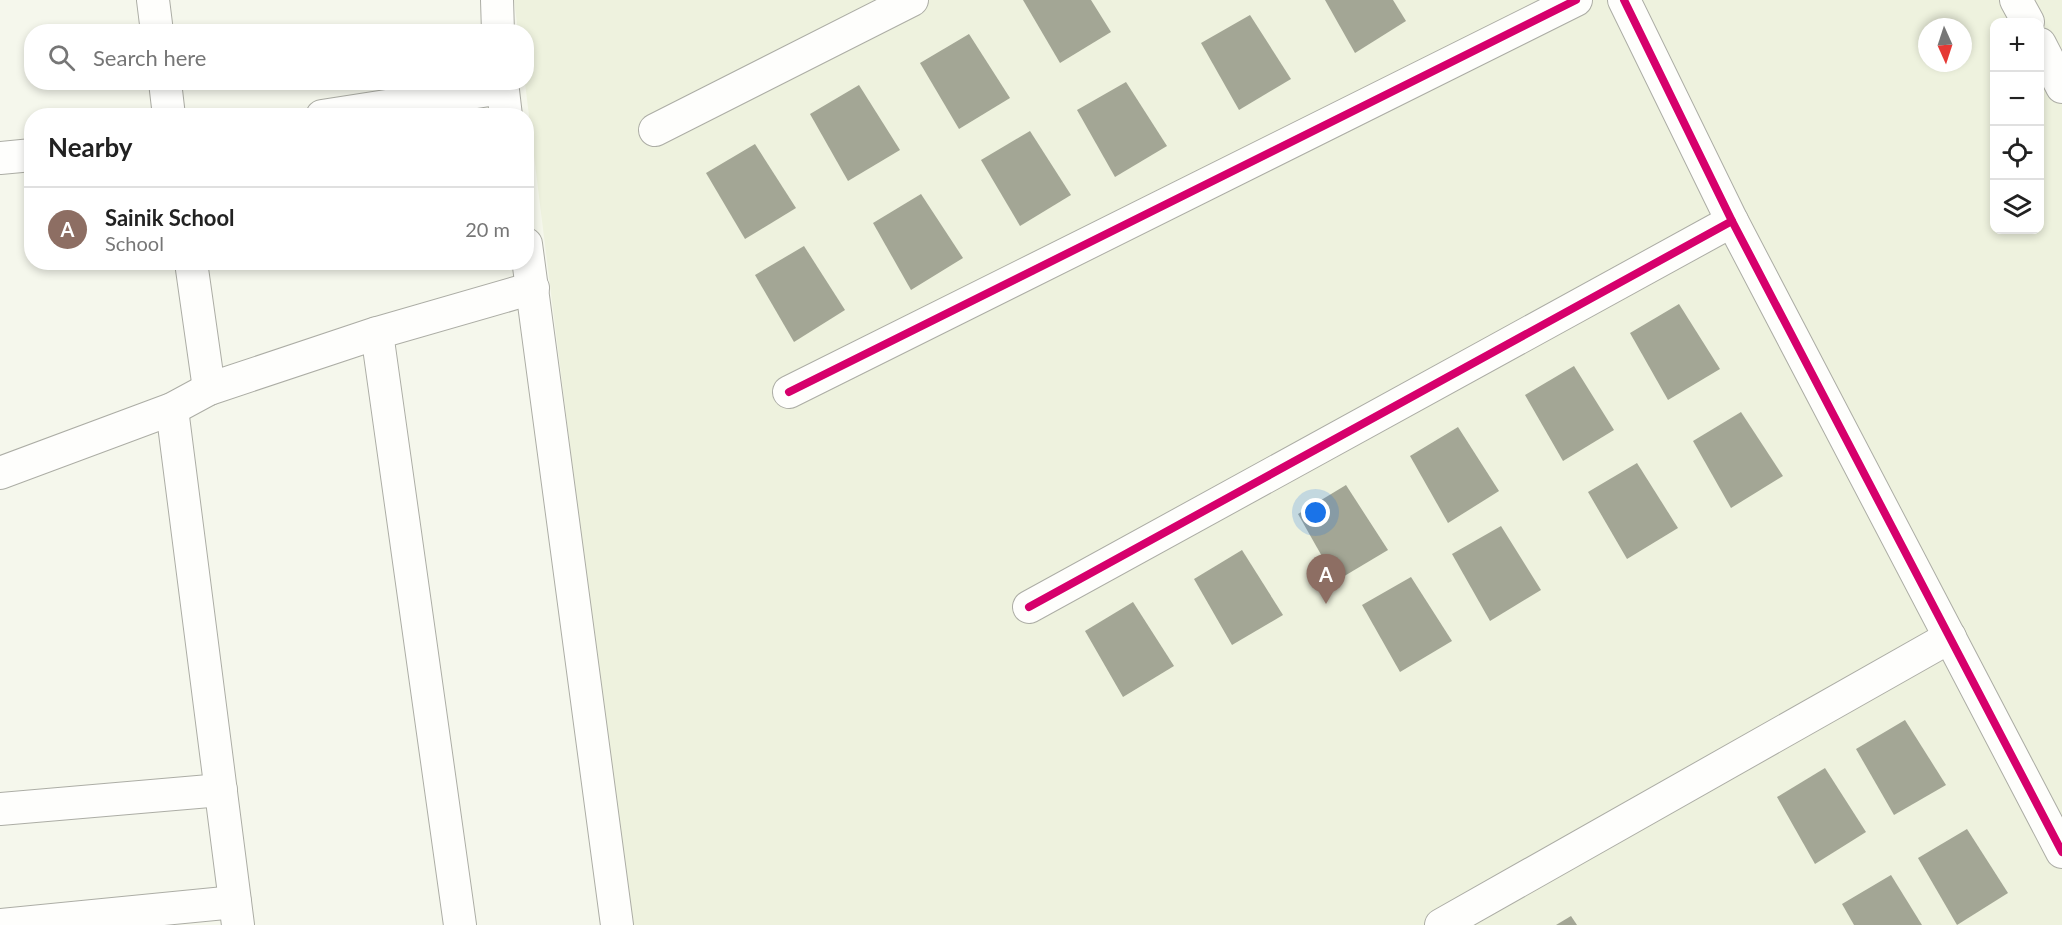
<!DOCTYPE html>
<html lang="en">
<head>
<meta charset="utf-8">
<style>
	body { margin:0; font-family:Lato,sans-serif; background:#f6f6f6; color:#222 }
	.controls { position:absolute; right:18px; top:18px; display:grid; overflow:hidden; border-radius:12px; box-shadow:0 3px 9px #0003 }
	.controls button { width:54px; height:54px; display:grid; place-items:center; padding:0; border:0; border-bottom:2px solid #e0e0e0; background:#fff; color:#222; font:30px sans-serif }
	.compass { position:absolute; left:1918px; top:18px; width:54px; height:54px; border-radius:50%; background:#fff; box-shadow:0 3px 9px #0003; rotate:177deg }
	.you { position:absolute; left:1316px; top:513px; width:21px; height:21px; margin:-15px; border:4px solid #fff; border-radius:50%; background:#1a73e8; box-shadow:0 0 0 9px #1a73e833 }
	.badge { display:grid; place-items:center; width:39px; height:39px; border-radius:50%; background:#db2777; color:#fff; font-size:20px; font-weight:700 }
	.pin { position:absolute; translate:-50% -50px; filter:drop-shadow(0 2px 3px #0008) }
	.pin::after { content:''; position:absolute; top:32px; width:21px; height:18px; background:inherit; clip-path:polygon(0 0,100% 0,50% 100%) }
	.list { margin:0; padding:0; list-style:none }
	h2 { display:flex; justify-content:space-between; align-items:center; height:78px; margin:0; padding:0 24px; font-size:26px }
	h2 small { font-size:20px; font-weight:400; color:#767676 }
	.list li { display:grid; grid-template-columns:39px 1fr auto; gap:18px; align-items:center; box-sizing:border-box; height:84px; padding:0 24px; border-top:2px solid #e0e0e0 }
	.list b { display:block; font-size:22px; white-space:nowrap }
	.list p { margin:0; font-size:20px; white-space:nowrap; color:#767676 }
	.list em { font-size:20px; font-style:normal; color:#767676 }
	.icon { flex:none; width:33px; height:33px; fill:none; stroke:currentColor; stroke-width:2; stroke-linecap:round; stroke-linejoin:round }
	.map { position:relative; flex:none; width:2062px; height:925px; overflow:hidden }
	.search { position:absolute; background:#fff; box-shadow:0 3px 9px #0003; left:24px; top:24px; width:510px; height:66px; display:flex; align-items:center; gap:15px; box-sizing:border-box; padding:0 21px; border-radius:24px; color:#767676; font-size:22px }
	.panel { position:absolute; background:#fff; box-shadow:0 3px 9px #0003; left:24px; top:108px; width:510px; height:162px; border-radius:24px }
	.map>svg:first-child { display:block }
	.built { fill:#eef2de; fill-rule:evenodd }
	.building { fill:#a3a695 }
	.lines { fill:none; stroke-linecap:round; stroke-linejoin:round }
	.street-casing { stroke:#acada5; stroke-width:34 }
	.street { stroke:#fefefc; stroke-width:32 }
	.cycleway-casing { stroke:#fff; stroke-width:11 }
	.cycleway { stroke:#d6006c; stroke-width:8 }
</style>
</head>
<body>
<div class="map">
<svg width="2062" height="925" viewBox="0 0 2062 925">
	<rect width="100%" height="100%" fill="#f5f7ec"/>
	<path class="built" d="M514,0H2062V925H629L525,83L526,32L518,31ZM1994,22H2040V230H1994ZM1927,27H1963V63H1927Z"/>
	<g class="building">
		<path d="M1023,0H1091L1111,32L1060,63Z"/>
		<path d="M1325,0H1393L1406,21L1355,53Z"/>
		<path d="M1250,15L1291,79L1239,110L1201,43Z"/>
		<path d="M969,34L1010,98L959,129L920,63Z"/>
		<path d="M1126,82L1167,146L1115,177L1077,110Z"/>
		<path d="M859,85L900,150L848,181L810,114Z"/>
		<path d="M1030,131L1071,195L1020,226L981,160Z"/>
		<path d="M755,144L796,208L745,239L706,173Z"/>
		<path d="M921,194L963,258L911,290L873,223Z"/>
		<path d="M804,246L845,310L794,342L755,275Z"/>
		<path d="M1679,304L1720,369L1668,400L1630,333Z"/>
		<path d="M1574,366L1614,430L1563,461L1525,395Z"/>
		<path d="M1741,412L1783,476L1731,508L1693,441Z"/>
		<path d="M1458,427L1499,491L1448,523L1410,456Z"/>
		<path d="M1637,463L1678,528L1627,559L1588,492Z"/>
		<path d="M1346,485L1388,550L1336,581L1298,514Z"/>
		<path d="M1501,526L1541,590L1490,621L1452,554Z"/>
		<path d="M1242,550L1283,615L1232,645L1194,579Z"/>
		<path d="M1411,577L1452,641L1400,672L1362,605Z"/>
		<path d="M1133,602L1174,666L1123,697L1085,631Z"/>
		<path d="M1905,720L1946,785L1894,815L1856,749Z"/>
		<path d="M1825,768L1866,832L1815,864L1777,797Z"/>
		<path d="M1967,829L2008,893L1957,925L1918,858Z"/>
		<path d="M1891,875L1922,925H1854L1842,904Z"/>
		<path d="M1571,916L1577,925H1556Z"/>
	</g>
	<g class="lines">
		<defs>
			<g id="street">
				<path d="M153,0L157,32"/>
				<path d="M497,0L498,32"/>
				<path d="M1624,0L1732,221L2062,852"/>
				<path d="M2016,0L2028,22"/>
				<path d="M2040,44L2062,87"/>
				<path d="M165,82L169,116"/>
				<path d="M502,82L506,116"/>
				<path d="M322,116L502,88"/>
				<path d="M655,130L912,0"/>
				<path d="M0,158L32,155"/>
				<path d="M526,244L617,925"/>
				<path d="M191,262L209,389"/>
				<path d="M377,333L460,925"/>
				<path d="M789,392L1576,0"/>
				<path d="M172,409L238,925"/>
				<path d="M0,473L172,409L209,389L377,333L533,288"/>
				<path d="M1029,607L1732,221"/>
				<path d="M0,809L221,790"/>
				<path d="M0,925L235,902"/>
				<path d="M1441,925L1950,637"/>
			</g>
		</defs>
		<use href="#street" class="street-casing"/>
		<use href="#street" class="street"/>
		<defs>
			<g id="cycleway">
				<path d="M1624,0L1732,221L2062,852"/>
				<path d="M789,392L1576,0"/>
				<path d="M1029,607L1732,221"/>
			</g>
		</defs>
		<use href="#cycleway" class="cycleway-casing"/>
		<use href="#cycleway" class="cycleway"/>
	</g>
</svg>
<div class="controls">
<button>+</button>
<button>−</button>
<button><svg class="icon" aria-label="locate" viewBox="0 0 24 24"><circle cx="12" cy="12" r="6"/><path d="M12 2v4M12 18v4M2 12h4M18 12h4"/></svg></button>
<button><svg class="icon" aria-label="layers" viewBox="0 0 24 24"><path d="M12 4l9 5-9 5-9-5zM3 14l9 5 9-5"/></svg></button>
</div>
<svg class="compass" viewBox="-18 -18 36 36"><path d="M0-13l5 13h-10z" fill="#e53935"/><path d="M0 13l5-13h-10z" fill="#767676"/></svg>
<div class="you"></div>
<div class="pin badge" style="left:1326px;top:604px;background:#8d6e63">A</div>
<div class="search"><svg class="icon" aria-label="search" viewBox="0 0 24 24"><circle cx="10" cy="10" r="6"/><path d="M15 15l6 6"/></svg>Search here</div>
<section class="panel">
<h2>Nearby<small></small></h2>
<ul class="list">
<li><span class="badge" style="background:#8d6e63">A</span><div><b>Sainik School</b><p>School</p></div><em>20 m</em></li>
</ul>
</section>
</div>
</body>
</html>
